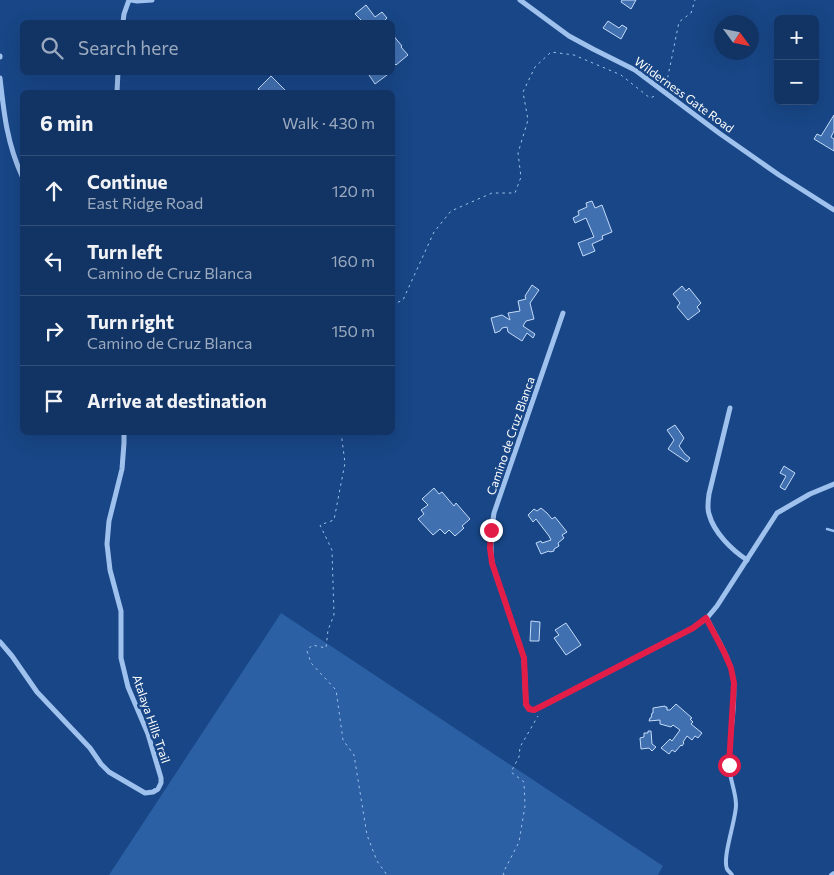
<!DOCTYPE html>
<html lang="en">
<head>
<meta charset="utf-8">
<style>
	body { margin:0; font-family:Commissioner,sans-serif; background:#1f3f6d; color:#f1f3f6 }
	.controls { position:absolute; right:15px; top:15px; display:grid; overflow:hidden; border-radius:8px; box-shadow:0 5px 20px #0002 }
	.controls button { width:45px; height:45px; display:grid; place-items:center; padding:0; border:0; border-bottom:1px solid #314f78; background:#123464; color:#f1f3f6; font:25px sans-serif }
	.compass { position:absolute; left:714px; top:15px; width:45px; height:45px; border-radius:50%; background:#123464; box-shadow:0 5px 20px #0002; rotate:123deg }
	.stop { position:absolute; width:15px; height:15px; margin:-11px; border:4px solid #e11d48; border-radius:50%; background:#fff }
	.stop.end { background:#e11d48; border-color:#fff; box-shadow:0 1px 5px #0008 }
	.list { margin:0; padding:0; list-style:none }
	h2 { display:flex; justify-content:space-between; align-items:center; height:65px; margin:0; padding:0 20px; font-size:21px }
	h2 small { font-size:16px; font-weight:400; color:#9caabf }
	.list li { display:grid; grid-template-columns:32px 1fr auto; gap:15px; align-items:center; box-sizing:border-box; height:70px; padding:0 20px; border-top:1px solid #314f78 }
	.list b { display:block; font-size:19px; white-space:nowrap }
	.list p { margin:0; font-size:16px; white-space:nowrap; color:#9caabf }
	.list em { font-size:16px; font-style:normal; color:#9caabf }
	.icon { flex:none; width:28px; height:28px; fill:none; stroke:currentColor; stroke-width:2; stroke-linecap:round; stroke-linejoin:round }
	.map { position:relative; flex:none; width:834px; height:875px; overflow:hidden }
	.search { position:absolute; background:#123464; box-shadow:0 5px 20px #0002; left:20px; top:20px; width:375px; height:55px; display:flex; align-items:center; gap:12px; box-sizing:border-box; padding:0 18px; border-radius:8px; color:#9caabf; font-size:19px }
	.panel { position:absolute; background:#123464; box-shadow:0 5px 20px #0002; left:20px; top:90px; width:375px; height:345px; border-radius:8px }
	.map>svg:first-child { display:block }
	.green { fill:#2b60a4 }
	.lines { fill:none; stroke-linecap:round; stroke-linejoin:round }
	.stream { stroke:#91bbef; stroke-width:2.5 }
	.building { fill:#4170b0; stroke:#c4dbf9 }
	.path { stroke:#9fc1ed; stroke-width:1; stroke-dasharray:2.5 4; stroke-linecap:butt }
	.service { stroke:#9fc1ed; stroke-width:4 }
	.minor { stroke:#9fc1ed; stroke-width:5 }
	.route { stroke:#e11d48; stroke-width:6 }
	.labels { text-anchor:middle; stroke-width:5; stroke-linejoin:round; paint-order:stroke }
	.street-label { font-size:12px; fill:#fff; stroke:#184686 }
</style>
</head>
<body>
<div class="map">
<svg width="834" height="875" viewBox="0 0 834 875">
	<rect width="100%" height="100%" fill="#184686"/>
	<path class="green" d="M281,613L663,866L658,875H109Z"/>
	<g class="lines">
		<path class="stream" d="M827,529L834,531"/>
	</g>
	<g class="building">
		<path d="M622,0H636L631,9L621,2Z"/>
		<path d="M366,5L375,17L382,12L387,18L383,22H384H363L355,14Z"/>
		<path d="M608,21L619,28L622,25L627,28L621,39L603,28Z"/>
		<path d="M392,34L402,46L401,47L408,55L396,65L392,61Z"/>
		<path d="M367,72H385L387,75L375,84Z"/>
		<path d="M271,76L287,92H262L258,89Z"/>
		<path d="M834,115V131L831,137L834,139V151L814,139L817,134L821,136Z"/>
		<path d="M592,201L595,208L602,205L612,232L602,236L603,239L592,244L595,251L583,256L578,243L594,237L586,218L575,223L573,218L579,215L578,211L587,207L586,203Z"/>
		<path d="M532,285L539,290L530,303L534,319L526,321L523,326L535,334L533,338L527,333L522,341L508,332L507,327L502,328L500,331L495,333L491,318L502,315L510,320L508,313L520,311L518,301L526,299L525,296Z"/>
		<path d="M682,286L686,291L689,288L701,303L697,307L700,311L688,320L677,307L680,303L673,294Z"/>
		<path d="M675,425L684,438L679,446L685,454L690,458L687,462L668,449L674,440L667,430Z"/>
		<path d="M784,466L795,473L785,490L780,487L786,476L780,473Z"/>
		<path d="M434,488L439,494L442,492L454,506L456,503L470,519L462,526L464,528L455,536L449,530L445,534L440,529L433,535L418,519L424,514L421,510L428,505L422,499Z"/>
		<path d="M541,508L547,513L552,519L555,517L567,532L562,535L564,538L558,543L559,546L554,549V551L550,552L549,551L541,554L536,543L541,541L542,543L551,540L549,536L536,519L533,522L528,515L534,509L537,511Z"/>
		<path d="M531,621L540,622L539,641H530Z"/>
		<path d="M566,623L581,645L566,655L554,638L559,635L555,630Z"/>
		<path d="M676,704L692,718L690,719L693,722L691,724L702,733L698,738L695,736L692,740L687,736L683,742L684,743L682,746L681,745L675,752L672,750L669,754L661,748L670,739L672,741L680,730L673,725L671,727L660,724V720L649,721L650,718H651L652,713H653V708L665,706V707H667V710H670Z"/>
		<path d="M648,731H651L652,744L656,747L652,751L649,748L641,749L640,738L644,737V733H648Z"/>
	</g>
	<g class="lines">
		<g class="path">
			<path d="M666,84L667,81L679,22L691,13L695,0"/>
			<path d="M392,305L403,300L434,232L451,211L492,193H515L521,177L518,153L528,120L523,92L535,67L551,52L574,55L621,75L650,98L657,95"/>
			<path d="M341,432L345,463L334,520L320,525L332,550L334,615L328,630L326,648L312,645L307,651L311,663L336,690L343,740L354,755L367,835L377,861L387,875"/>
			<path d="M504,875L503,873L519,842L525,806L524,782L511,772L519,757L520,747L538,716"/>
		</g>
		<g class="service">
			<path d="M707,618C717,638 733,661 734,684C736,711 729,738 729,764C729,778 736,791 736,805C736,820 722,857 727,869C728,871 731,873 732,875"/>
			<path d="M831,875L834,873"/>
		</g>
		<g class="minor">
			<path d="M131,0L137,1L152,0"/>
			<path d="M520,0L569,36L593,49L635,70L719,133L779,175L834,210"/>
			<path d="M123,22L124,14L129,0"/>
			<path d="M0,57V56"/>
			<path d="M0,78C4,114 7,143 22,176"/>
			<path d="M117,92L118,72"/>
			<path d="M563,313L494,513C491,530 490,546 492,563L524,658L526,705L529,709L534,710L544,705L693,628L707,618L717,606L777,513L810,494L834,484"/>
			<path d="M730,408L709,494C708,501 707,508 709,514C714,533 732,550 747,560"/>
			<path d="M0,642L12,656L37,692L90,748L101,764L109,772L145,793L153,792L158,789L161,783V778L148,734L128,687L121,658V611L110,570L107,544L109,521L122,469L124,443V432"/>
		</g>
	</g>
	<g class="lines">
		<path class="route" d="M491,530L490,548L492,563L524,658L526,704L529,709L534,710L544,705L693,628L706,618L724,652L731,668L734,683L729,765"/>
	</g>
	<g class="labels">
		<g class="street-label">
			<text transform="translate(684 95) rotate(36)" y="4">Wilderness Gate Road</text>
			<text transform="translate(511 436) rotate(-71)" y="4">Camino de Cruz Blanca</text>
			<text transform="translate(151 719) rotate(71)" y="4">Atalaya Hills Trail</text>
		</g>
	</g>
</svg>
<div class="controls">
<button>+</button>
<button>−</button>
</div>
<svg class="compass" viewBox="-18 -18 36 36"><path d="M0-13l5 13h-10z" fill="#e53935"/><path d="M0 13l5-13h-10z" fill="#9caabf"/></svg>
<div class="stop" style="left:729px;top:765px"></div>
<div class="stop end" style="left:491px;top:530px"></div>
<div class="search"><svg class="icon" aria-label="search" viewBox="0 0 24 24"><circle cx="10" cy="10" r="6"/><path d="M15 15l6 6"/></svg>Search here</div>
<section class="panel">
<h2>6 min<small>Walk · 430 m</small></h2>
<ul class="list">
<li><svg class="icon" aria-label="ahead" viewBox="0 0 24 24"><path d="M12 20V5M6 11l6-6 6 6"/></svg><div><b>Continue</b><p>East Ridge Road</p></div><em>120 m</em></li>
<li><svg class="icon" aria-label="left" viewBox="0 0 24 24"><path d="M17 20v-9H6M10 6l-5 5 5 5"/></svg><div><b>Turn left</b><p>Camino de Cruz Blanca</p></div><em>160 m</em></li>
<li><svg class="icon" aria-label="right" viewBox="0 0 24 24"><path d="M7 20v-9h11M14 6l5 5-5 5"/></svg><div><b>Turn right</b><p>Camino de Cruz Blanca</p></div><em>150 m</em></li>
<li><svg class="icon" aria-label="arrive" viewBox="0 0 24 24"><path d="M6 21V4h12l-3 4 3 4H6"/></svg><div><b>Arrive at destination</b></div></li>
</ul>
</section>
</div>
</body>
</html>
